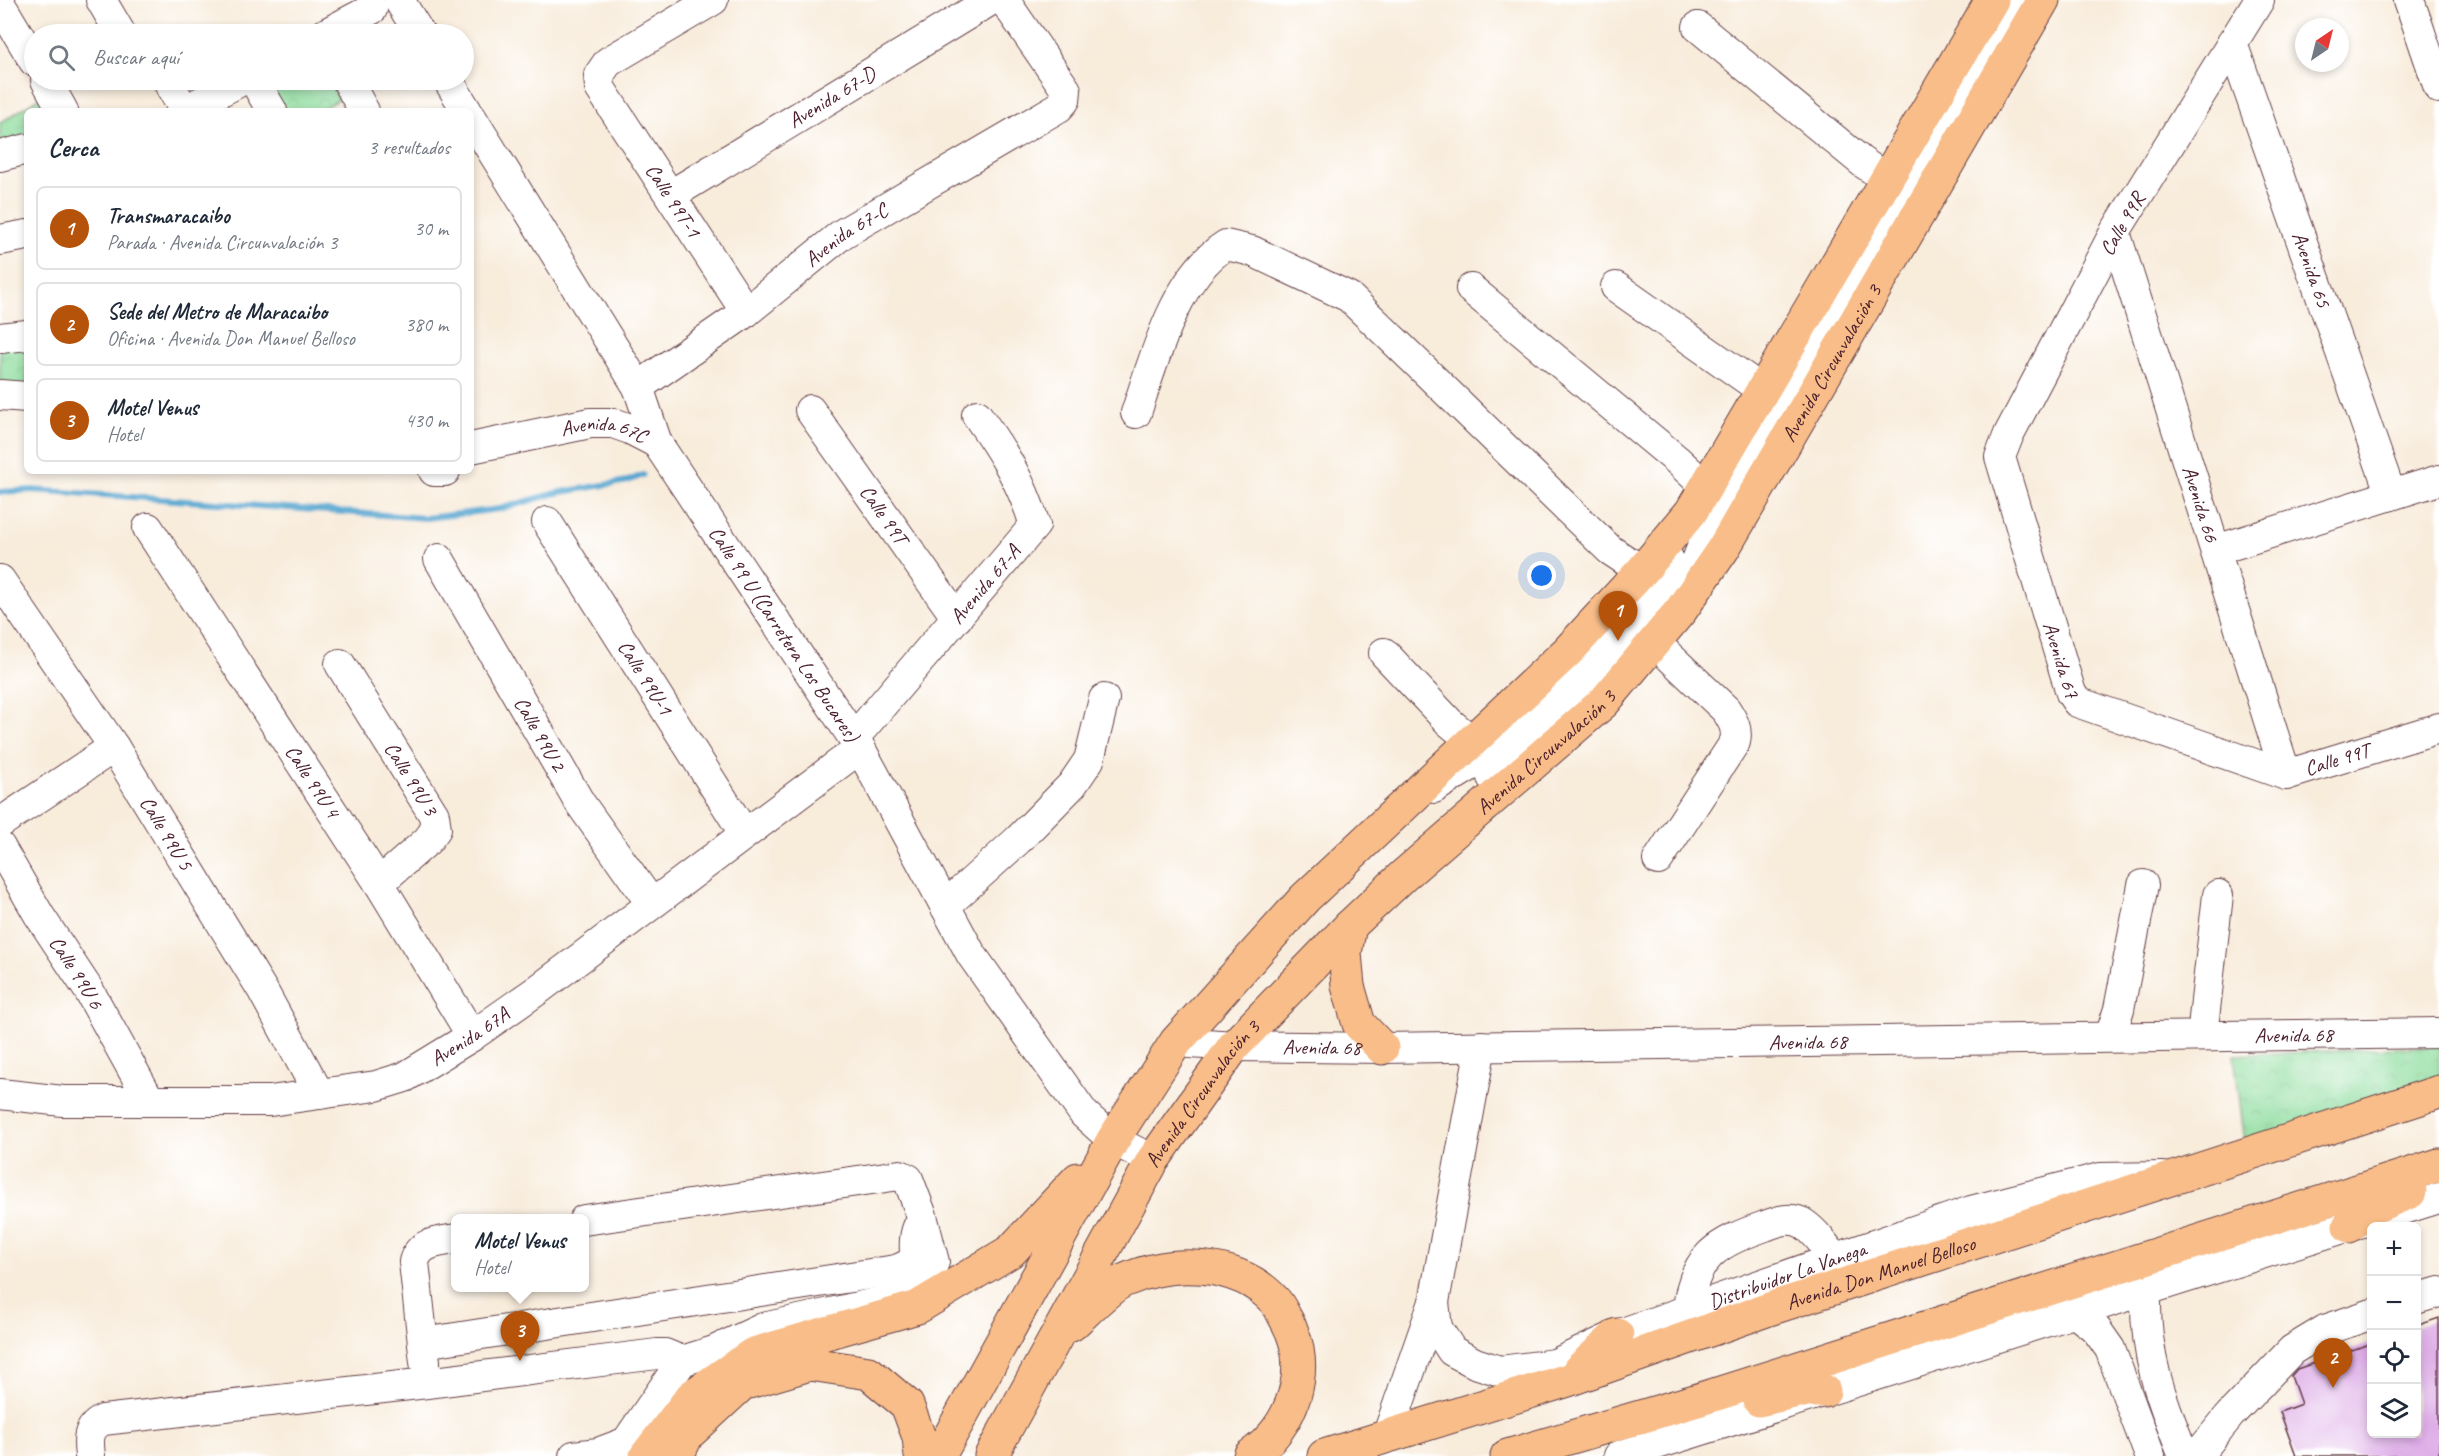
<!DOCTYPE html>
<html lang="es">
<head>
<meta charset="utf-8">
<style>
	body { margin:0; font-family:Caveat,sans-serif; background:#f2f2f3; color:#1f2937 }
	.controls { position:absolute; right:18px; bottom:18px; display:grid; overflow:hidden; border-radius:9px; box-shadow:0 3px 9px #0003 }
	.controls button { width:54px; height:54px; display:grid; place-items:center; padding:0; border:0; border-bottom:2px solid #e0e1e3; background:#fff; color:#1f2937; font:30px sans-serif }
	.compass { position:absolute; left:2295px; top:18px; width:54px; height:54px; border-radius:50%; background:#fff; box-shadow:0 3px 9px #0003; rotate:35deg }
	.you { position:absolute; left:1542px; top:576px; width:21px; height:21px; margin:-15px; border:4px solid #fff; border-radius:50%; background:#1a73e8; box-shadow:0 0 0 9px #1a73e833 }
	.badge { display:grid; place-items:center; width:39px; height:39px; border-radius:50%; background:#b45309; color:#fff; font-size:20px; font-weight:700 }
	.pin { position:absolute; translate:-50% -50px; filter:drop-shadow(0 2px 3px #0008) }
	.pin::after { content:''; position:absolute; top:32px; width:21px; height:18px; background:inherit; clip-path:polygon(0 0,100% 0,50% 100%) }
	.popup { position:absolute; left:451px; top:1214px; width:138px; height:78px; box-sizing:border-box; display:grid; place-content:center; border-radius:9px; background:#fff; filter:drop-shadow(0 2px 4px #0005); font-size:20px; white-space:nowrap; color:#747a83 }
	.popup b { font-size:22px; color:#1f2937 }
	.popup::after { content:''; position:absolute; left:50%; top:100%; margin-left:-12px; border:12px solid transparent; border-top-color:#fff }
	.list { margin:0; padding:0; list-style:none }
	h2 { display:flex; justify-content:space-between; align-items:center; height:78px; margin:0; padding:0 24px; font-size:26px }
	h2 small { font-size:20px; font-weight:400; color:#747a83 }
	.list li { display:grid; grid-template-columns:39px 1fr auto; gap:18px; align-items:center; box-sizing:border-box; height:84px; margin:0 12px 12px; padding:0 12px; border:2px solid #e0e1e3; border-radius:9px }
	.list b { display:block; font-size:22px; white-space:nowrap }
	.list p { margin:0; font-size:20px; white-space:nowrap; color:#747a83 }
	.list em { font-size:20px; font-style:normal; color:#747a83 }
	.icon { flex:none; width:33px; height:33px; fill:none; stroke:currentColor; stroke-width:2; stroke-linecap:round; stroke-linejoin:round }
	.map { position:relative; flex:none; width:2439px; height:1456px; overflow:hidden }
	.search { position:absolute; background:#fff; box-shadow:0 3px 9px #0003; left:24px; top:24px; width:450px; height:66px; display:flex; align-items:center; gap:15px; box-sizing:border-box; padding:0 21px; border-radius:33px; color:#747a83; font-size:22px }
	.panel { position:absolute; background:#fff; box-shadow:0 3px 9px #0003; left:24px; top:108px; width:450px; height:366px; border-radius:9px }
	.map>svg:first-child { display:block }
	.park { fill:url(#park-crowns); stroke:#6a7e63; stroke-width:1.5 }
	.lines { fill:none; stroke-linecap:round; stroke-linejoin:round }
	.stream { stroke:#55a6d0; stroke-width:6 }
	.building { fill:#dba7e5 }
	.minor-casing { stroke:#643e45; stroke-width:32 }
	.major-casing { stroke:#643e45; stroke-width:35 }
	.minor { stroke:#fff; stroke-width:30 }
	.major { stroke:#f8bd89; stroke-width:33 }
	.labels { text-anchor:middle; stroke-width:4.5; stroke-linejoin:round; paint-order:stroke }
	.street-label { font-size:21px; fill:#4a1f2b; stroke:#fff }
</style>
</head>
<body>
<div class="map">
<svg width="2439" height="1456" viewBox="0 0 2439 1456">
	<defs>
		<pattern id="park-crowns" width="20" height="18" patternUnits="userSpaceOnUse" patternTransform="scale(1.5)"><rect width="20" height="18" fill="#8bdc9b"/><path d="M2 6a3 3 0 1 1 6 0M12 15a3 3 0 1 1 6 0" fill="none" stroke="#79bc86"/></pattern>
	</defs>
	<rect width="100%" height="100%" fill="#fff"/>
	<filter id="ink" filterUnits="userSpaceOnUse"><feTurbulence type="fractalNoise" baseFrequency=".0167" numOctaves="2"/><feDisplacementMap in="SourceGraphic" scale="12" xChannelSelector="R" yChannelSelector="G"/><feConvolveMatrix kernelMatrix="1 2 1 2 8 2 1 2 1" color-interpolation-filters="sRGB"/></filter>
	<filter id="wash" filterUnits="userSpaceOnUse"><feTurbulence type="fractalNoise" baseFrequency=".008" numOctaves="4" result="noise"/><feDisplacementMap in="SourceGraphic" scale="24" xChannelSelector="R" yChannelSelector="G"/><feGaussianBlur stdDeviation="1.35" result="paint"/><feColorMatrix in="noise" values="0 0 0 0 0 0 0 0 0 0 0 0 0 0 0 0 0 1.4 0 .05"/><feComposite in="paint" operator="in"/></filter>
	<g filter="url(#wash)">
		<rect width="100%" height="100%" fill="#f8ecdb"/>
		<g class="park">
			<path d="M264,80H328L340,99L318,111H282Z"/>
			<path d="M42,96L51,111H27V141L0,145V123Z"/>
			<path d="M27,344V387L0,385V347Z"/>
			<path d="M2439,1046V1081L2245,1143L2234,1055Z"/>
		</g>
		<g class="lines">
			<path class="stream" d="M0,492L33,490L426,518L500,509L556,493L628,481L643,475"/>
		</g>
		<g id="blocks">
			<path class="building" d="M2439,1318V1456H2296L2280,1412L2301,1404L2291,1376L2297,1369L2372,1343V1434H2416V1326Z"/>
		</g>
	</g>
	<g filter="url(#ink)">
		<use href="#blocks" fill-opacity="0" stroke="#643e45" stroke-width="1.5"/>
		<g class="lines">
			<defs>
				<g id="minor">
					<path d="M101,0L121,34"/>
					<path d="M399,0L420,34"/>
					<path id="s1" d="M713,0L608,62L599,75L600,88L746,312"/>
					<path id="s2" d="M2259,0L2115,232L2009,434L2000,457L2071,693L2077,702L2286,775L2439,728"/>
					<path d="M2409,0L2439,88"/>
					<path d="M0,4L34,61"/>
					<path d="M1698,27L1862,162L1887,179"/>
					<path d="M325,34L372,9"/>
					<path id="s3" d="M2232,43L2391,495"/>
					<path d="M46,80L63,111"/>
					<path d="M167,80L185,111"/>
					<path d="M254,80L272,111"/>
					<path d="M347,80L364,111"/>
					<path d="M448,80L467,111"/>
					<path d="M184,111L242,80"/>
					<path id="s4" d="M471,117L638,387L657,443L860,748L971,954L1084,1114L1113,1140L1153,1160"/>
					<path d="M0,156L27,149"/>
					<path id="s5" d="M671,195L991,0"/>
					<path id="s6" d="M2115,232L2286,775"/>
					<path d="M0,240L27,235"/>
					<path d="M1616,287L1762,390"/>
					<path d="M1471,289L1677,460L1706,487"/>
					<path d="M0,338L27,335"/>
					<path id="s7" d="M638,387L746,312L842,234L1059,107L1065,100L1066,90L1004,0"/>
					<path d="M0,395L27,397"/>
					<path id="s8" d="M810,410L957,618"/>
					<path d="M1136,413C1154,359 1176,276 1226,245L1252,251L1349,297L1610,550L1642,571"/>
					<path id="s9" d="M471,448L590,423H613L630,429L657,443"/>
					<path d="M434,471H445"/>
					<path id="s10" d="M547,522L744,833"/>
					<path id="s11" d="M148,528L379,883L472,1036"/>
					<path d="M2216,550L2439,480"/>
					<path id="s12" d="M439,559L580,803L651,903"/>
					<path id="s13" d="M0,580L114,747L263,991L319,1094"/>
					<path d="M1654,642L1726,710C1733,721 1738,729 1735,742L1658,860"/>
					<path d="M1384,653L1449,722L1472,741"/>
					<path id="s14" d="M340,664L434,815L436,829L427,841L379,883"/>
					<path id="s15" d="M854,738L1035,525C1021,481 1004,453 977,415"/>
					<path d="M1492,777L1599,684L1649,624L1696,563L1714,516L2016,0"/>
					<path d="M1434,788L1473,764L1580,665L1644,594L1669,560"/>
					<path d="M0,823L114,747"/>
					<path id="s16" d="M0,847L39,915L88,989L150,1101"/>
					<path d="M945,906L1018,840L1072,785L1089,760L1104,699"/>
					<path d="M2202,1036L2218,895"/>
					<path d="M2110,1037L2119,1009L2143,885"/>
					<path id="s17" d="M1176,1042L1234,1046L1382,1048L2439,1033"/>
					<path id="s18" d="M0,1094L63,1101H270L376,1086L405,1077L472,1036L539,989L860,748"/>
					<path d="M584,1220L900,1175L908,1179L922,1216L934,1262L927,1278L899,1298L763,1328L714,1351L682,1361L617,1456"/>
					<path d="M2146,1290C2144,1354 2160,1397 2184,1456"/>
					<path d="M2416,1299L2439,1292"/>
					<path id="s19" d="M1434,1302L1437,1328L1452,1351L1475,1363L1500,1371L1555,1364L1617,1335L1971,1211L2100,1178L2163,1177"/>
					<path d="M1688,1310C1693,1256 1717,1243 1765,1226C1778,1221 1792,1216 1804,1224C1817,1233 1826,1247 1835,1259"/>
					<path d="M2074,1312L2096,1329L2110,1349L2150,1456"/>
					<path d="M423,1343L896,1270C927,1259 908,1250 918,1227"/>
					<path d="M425,1362L414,1262C419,1242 438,1242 456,1239"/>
					<path d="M1387,1437L1434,1302L1481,1046"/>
					<path d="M90,1456C88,1440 87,1428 103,1420L427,1383L657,1354H665L682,1361"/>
					<path d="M574,1456L598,1453L627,1442"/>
					<path d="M1619,1456L2439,1198"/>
					<path d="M2197,1456L2230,1415L2292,1350L2325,1330L2372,1314"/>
				</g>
				<g id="major">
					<path d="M1350,926L1345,953L1348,986L1359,1024L1382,1048"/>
					<path d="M2349,1226L2374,1207L2410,1192"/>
					<path d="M1071,1325C1084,1314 1108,1288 1123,1281C1170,1259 1238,1260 1275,1301C1280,1306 1283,1314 1287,1321C1313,1368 1293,1427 1250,1456"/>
					<path d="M1579,1370L1617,1335"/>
					<path d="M1759,1400L1798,1391H1824"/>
					<path d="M646,1456L692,1396L753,1354L918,1307L1011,1251L1078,1179"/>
					<path d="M677,1456L687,1435L742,1384L810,1364L869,1373L907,1405L919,1437L921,1456"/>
					<path d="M939,1456L1113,1140L1176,1042L1305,898L1568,651L1642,571L1691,512L1992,0"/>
					<path id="s20" d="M991,1456L1153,1160L1234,1046L1350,926L1403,876L1604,702L1681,610L1723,549L2043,0"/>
					<path id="s21" d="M1324,1456L1568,1380L1772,1308L2439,1092"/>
					<path d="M1507,1456L1698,1400L2439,1165"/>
				</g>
			</defs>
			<use href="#minor" class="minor-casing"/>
			<use href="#major" class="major-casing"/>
			<use href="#minor" class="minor"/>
			<use href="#major" class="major"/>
		</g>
	</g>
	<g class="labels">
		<g class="street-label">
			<text dy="7" stroke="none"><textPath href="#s5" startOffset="188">Avenida 67-D</textPath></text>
			<text dy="7" stroke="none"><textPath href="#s1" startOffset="285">Calle 99T-1</textPath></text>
			<text transform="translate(2122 224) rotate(-60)" y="7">Calle 99R</text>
			<text dy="7" stroke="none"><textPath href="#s7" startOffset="258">Avenida 67-C</textPath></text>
			<text dy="7" stroke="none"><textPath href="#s3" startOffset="240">Avenida 65</textPath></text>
			<text dy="7" stroke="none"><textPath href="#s20" startOffset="1392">Avenida Circunvalación 3</textPath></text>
			<text dy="7" stroke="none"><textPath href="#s9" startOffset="136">Avenida 67C</textPath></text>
			<text dy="7" stroke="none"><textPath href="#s6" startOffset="285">Avenida 66</textPath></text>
			<text dy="7" stroke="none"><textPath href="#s8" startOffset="128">Calle 99T</textPath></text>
			<text dy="7" stroke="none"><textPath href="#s15" startOffset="202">Avenida 67-A</textPath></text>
			<text dy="7" stroke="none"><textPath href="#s4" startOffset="606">Calle 99 U (Carretera Los Bucares)</textPath></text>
			<text dy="7" stroke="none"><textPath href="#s2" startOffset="738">Avenida 67</textPath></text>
			<text dy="7" stroke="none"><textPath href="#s10" startOffset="184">Calle 99U-1</textPath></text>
			<text dy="7" stroke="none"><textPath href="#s12" startOffset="202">Calle 99U 2</textPath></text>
			<text dy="7" stroke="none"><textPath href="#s20" startOffset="906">Avenida Circunvalación 3</textPath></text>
			<text dy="7" stroke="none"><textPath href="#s2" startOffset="1058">Calle 99T</textPath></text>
			<text dy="7" stroke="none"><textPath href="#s14" startOffset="135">Calle 99U 3</textPath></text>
			<text dy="7" stroke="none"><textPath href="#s11" startOffset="302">Calle 99U 4</textPath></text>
			<text dy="7" stroke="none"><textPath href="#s13" startOffset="303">Calle 99U 5</textPath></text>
			<text dy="7" stroke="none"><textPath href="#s16" startOffset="147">Calle 99U 6</textPath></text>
			<text dy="7" stroke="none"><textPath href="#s18" startOffset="484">Avenida 67A</textPath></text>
			<text dy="7" stroke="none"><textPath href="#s17" startOffset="1118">Avenida 68</textPath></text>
			<text dy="7" stroke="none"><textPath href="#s17" startOffset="632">Avenida 68</textPath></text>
			<text dy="7" stroke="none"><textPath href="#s17" startOffset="146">Avenida 68</textPath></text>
			<text dy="7" stroke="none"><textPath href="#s20" startOffset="420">Avenida Circunvalación 3</textPath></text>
			<text dy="7" stroke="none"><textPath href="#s21" startOffset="586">Avenida Don Manuel Belloso</textPath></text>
			<text dy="7" stroke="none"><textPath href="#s19" startOffset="410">Distribuidor La Vanega</textPath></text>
		</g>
	</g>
</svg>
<div class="controls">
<button>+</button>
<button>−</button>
<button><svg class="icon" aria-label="locate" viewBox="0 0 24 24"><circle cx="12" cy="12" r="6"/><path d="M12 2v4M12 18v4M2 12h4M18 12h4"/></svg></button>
<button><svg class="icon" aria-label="layers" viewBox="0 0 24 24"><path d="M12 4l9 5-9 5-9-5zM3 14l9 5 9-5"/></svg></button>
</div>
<svg class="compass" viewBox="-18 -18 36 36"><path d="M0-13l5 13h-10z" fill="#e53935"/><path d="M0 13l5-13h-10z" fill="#747a83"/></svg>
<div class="you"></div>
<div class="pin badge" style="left:1618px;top:641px">1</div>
<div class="pin badge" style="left:2333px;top:1388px">2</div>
<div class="pin badge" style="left:520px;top:1361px">3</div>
<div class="popup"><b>Motel Venus</b>Hotel</div>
<div class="search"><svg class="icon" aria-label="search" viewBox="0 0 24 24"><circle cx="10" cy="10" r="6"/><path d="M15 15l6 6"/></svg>Buscar aquí</div>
<section class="panel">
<h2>Cerca<small>3 resultados</small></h2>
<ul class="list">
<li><span class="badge">1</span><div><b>Transmaracaibo</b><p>Parada · Avenida Circunvalación 3</p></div><em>30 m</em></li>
<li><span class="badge">2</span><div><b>Sede del Metro de Maracaibo</b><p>Oficina · Avenida Don Manuel Belloso</p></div><em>380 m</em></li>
<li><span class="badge">3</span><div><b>Motel Venus</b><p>Hotel</p></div><em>430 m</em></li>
</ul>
</section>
</div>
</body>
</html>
